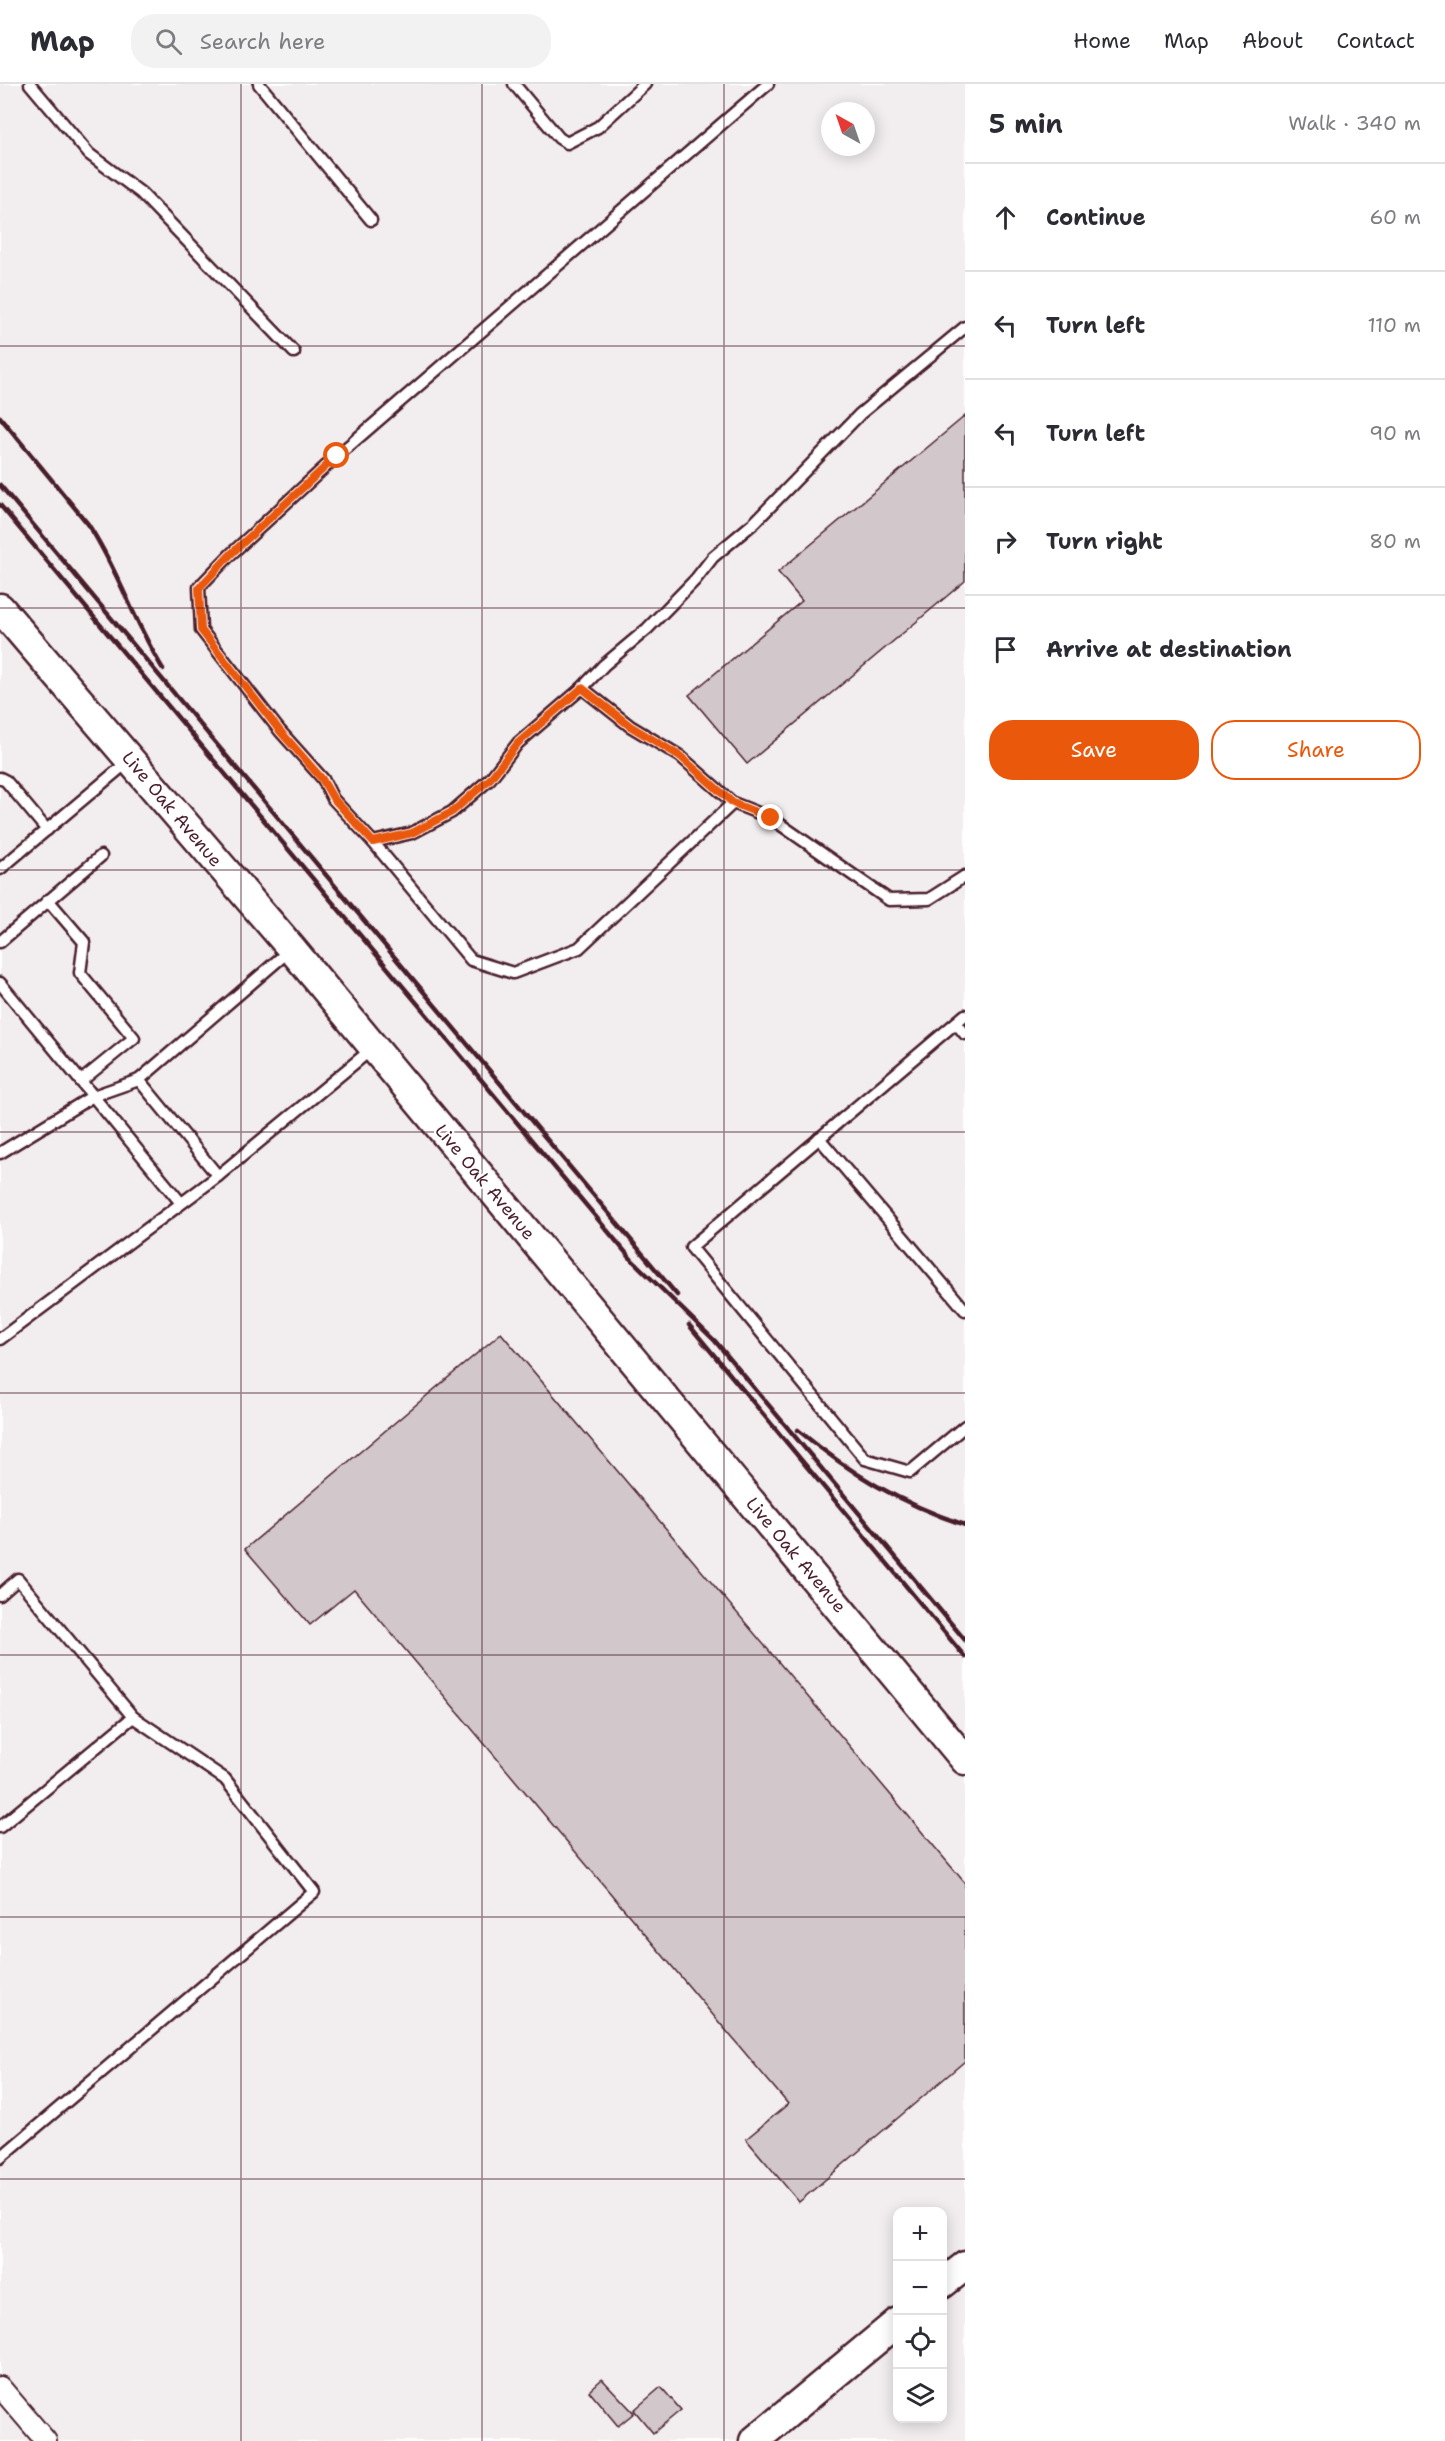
<!DOCTYPE html>
<html lang="en">
<head>
<meta charset="utf-8">
<style>
	body { margin:0; font-family:"Shantell Sans",sans-serif; background:#f2f2f3; color:#2b2b33 }
	.controls { position:absolute; right:18px; bottom:18px; display:grid; overflow:hidden; border-radius:12px; box-shadow:0 3px 15px #0003 }
	.controls button { width:54px; height:54px; display:grid; place-items:center; padding:0; border:0; border-bottom:2px solid #e1e1e2; background:#fff; color:#2b2b33; font:30px sans-serif }
	.compass { position:absolute; left:821px; top:18px; width:54px; height:54px; border-radius:50%; background:#fff; box-shadow:0 3px 15px #0003; rotate:320deg }
	.stop { position:absolute; width:18px; height:18px; margin:-14px; border:4px solid #ea580c; border-radius:50%; background:#fff }
	.stop.end { background:#ea580c; border-color:#fff; box-shadow:0 2px 6px #0008 }
	.list { margin:0; padding:0; list-style:none }
	h2 { display:flex; justify-content:space-between; align-items:center; height:78px; margin:0; padding:0 24px; font-size:26px }
	h2 small { font-size:20px; font-weight:400; color:#7c7c81 }
	.list li { display:grid; grid-template-columns:39px 1fr auto; gap:18px; align-items:center; box-sizing:border-box; height:108px; padding:0 24px; border-top:2px solid #e1e1e2 }
	.list b { display:block; font-size:22px; white-space:nowrap }
	.list em { font-size:20px; font-style:normal; color:#7c7c81 }
	.actions { display:flex; gap:12px; padding:18px 24px }
	.actions a { flex:1; padding:14px 0; border:2px solid #ea580c; border-radius:24px; text-align:center; font-size:21px; color:#ea580c }
	.actions .main { background:#ea580c; color:#fff }
	.icon { flex:none; width:33px; height:33px; fill:none; stroke:currentColor; stroke-width:2; stroke-linecap:round; stroke-linejoin:round }
	.map { position:relative; flex:none; width:965px; height:2357px; overflow:hidden }
	header { display:flex; align-items:center; gap:36px; box-sizing:border-box; height:84px; padding:0 30px; background:#fff; border-bottom:2px solid #e1e1e2 }
	header strong { font-size:28px }
	nav { display:flex; gap:33px; margin-inline-start:auto; font-size:21px }
	.search { width:420px; height:54px; background:#f2f2f3; display:flex; align-items:center; gap:15px; box-sizing:border-box; padding:0 21px; border-radius:24px; color:#7c7c81; font-size:22px }
	main { display:flex }
	aside { flex:1; background:#fff }
	.map>svg:first-child { display:block }
	.built { fill:#f2eeef; fill-rule:evenodd }
	.building { fill:#d2c7cb; stroke:#4a1f2b; stroke-width:1.5 }
	.lines { fill:none; stroke-linecap:round; stroke-linejoin:round }
	.lane-casing { stroke:#4a1f2b; stroke-width:15 }
	.street-casing { stroke:#4a1f2b; stroke-width:24 }
	.secondary-casing { stroke:#4a1f2b; stroke-width:33 }
	.lane { stroke:#fff; stroke-width:10 }
	.street { stroke:#fff; stroke-width:20 }
	.secondary { stroke:#fff; stroke-width:28 }
	.rail { stroke:#4a1f2b; stroke-width:4.5 }
	.route { stroke:#ea580c; stroke-width:8 }
	.grid { fill:none; stroke:#4a1f2b; stroke-width:1.5; stroke-opacity:0.55 }
	.labels { text-anchor:middle; stroke-width:4.5; stroke-linejoin:round; paint-order:stroke }
	.street-label { font-size:18px; fill:#4a1f2b; stroke:#fff }
</style>
</head>
<body>
<header>
<strong>Map</strong>
<div class="search"><svg class="icon" aria-label="search" viewBox="0 0 24 24"><circle cx="10" cy="10" r="6"/><path d="M15 15l6 6"/></svg>Search here</div>
<nav><a>Home</a><a>Map</a><a>About</a><a>Contact</a></nav>
</header>
<main>
<div class="map">
<svg width="965" height="2357" viewBox="0 0 965 2357">
	<rect width="100%" height="100%" fill="#fff"/>
	<filter id="ink" filterUnits="userSpaceOnUse"><feTurbulence type="fractalNoise" baseFrequency=".0167" numOctaves="2"/><feDisplacementMap in="SourceGraphic" scale="12" xChannelSelector="R" yChannelSelector="G"/><feConvolveMatrix kernelMatrix="1 2 1 2 8 2 1 2 1" color-interpolation-filters="sRGB"/></filter>
	<g filter="url(#ink)">
		<path class="built" d="M0,0H965V2357H0ZM830,27H866V63H830ZM898,2128H942V2334H898Z"/>
		<g class="building">
			<path d="M965,332V497L747,680L689,611L802,517L778,488Z"/>
			<path d="M501,1249L965,1799V1977L799,2118L746,2055L788,2020L354,1505L310,1541L245,1465Z"/>
			<path d="M602,2295L634,2329L618,2342L589,2307Z"/>
			<path d="M661,2303L681,2326L653,2349L634,2326Z"/>
		</g>
		<g class="lines">
			<defs>
				<g id="lane">
					<path d="M30,0L89,70L141,109L294,268"/>
					<path d="M259,0L371,136"/>
					<path d="M514,0L559,54L567,59L598,43L645,0"/>
					<path d="M965,243L860,330L755,438L713,473L695,496L647,545L604,581L582,604L630,642L680,672L733,719L771,734L889,816L929,815L965,792"/>
					<path d="M582,604L518,659L490,695L452,728L412,749L373,758L333,715L323,695L280,647L201,546L199,503L231,470L337,372L768,0"/>
					<path d="M0,694L6,697L47,746"/>
					<path d="M373,758L471,876L513,889L579,864L733,719"/>
					<path d="M0,785L130,676"/>
					<path d="M48,816L84,858L80,889L134,954L81,997"/>
					<path d="M0,858L101,772"/>
					<path d="M290,866L139,996L218,1092L373,964"/>
					<path d="M0,899L181,1119"/>
					<path d="M965,931L691,1163L865,1375L910,1388L965,1342"/>
					<path d="M956,939L965,950"/>
					<path d="M819,1054L965,1226"/>
					<path d="M0,1069L93,1012L139,996"/>
					<path d="M0,1255L218,1092"/>
					<path d="M0,1511L18,1495L133,1633L225,1695L314,1808L0,2074"/>
					<path d="M0,1743L133,1633"/>
				</g>
				<path id="street" d="M0,2303L46,2357"/>
				<g id="secondary">
					<path d="M0,524L292,865L965,1676"/>
					<path d="M942,2200L965,2182"/>
					<path d="M754,2357L898,2238"/>
				</g>
			</defs>
			<use href="#lane" class="lane-casing"/>
			<use href="#street" class="street-casing"/>
			<use href="#secondary" class="secondary-casing"/>
			<use href="#lane" class="lane"/>
			<use href="#street" class="street"/>
			<use href="#secondary" class="secondary"/>
			<g class="rail">
				<path d="M0,333L88,440C118,486 134,538 163,585"/>
				<path d="M0,401L677,1211"/>
				<path d="M0,421L632,1176L715,1257L965,1556"/>
				<path d="M689,1241L965,1573"/>
				<path d="M798,1346C851,1390 899,1419 965,1441"/>
			</g>
		</g>
	</g>
	<g class="lines" filter="url(#ink)">
		<path class="route" d="M337,372L231,470L199,504L201,546L280,647L322,695L333,714L373,758L412,749L452,728L490,695L518,659L582,604L630,642L680,672L733,719L771,734"/>
	</g>
	<path class="grid" d="M241,0V2357M482,0V2357M724,0V2357M0,262H965M0,524H965M0,786H965M0,1048H965M0,1309H965M0,1571H965M0,1833H965M0,2095H965"/>
	<g class="labels">
		<g class="street-label">
			<text transform="translate(172 725) rotate(50)" y="6">Live Oak Avenue</text>
			<text transform="translate(485 1098) rotate(50)" y="6">Live Oak Avenue</text>
			<text transform="translate(796 1471) rotate(50)" y="6">Live Oak Avenue</text>
		</g>
	</g>
</svg>
<div class="controls">
<button>+</button>
<button>−</button>
<button><svg class="icon" aria-label="locate" viewBox="0 0 24 24"><circle cx="12" cy="12" r="6"/><path d="M12 2v4M12 18v4M2 12h4M18 12h4"/></svg></button>
<button><svg class="icon" aria-label="layers" viewBox="0 0 24 24"><path d="M12 4l9 5-9 5-9-5zM3 14l9 5 9-5"/></svg></button>
</div>
<svg class="compass" viewBox="-18 -18 36 36"><path d="M0-13l5 13h-10z" fill="#e53935"/><path d="M0 13l5-13h-10z" fill="#7c7c81"/></svg>
<div class="stop" style="left:337px;top:372px"></div>
<div class="stop end" style="left:771px;top:734px"></div>
</div>
<aside>
<h2>5 min<small>Walk · 340 m</small></h2>
<ul class="list">
<li><svg class="icon" aria-label="ahead" viewBox="0 0 24 24"><path d="M12 20V5M6 11l6-6 6 6"/></svg><div><b>Continue</b></div><em>60 m</em></li>
<li><svg class="icon" aria-label="left" viewBox="0 0 24 24"><path d="M17 20v-9H6M10 6l-5 5 5 5"/></svg><div><b>Turn left</b></div><em>110 m</em></li>
<li><svg class="icon" aria-label="left" viewBox="0 0 24 24"><path d="M17 20v-9H6M10 6l-5 5 5 5"/></svg><div><b>Turn left</b></div><em>90 m</em></li>
<li><svg class="icon" aria-label="right" viewBox="0 0 24 24"><path d="M7 20v-9h11M14 6l5 5-5 5"/></svg><div><b>Turn right</b></div><em>80 m</em></li>
<li><svg class="icon" aria-label="arrive" viewBox="0 0 24 24"><path d="M6 21V4h12l-3 4 3 4H6"/></svg><div><b>Arrive at destination</b></div></li>
</ul>
<div class="actions"><a class="main">Save</a><a>Share</a></div>
</aside>
</main>
</body>
</html>
